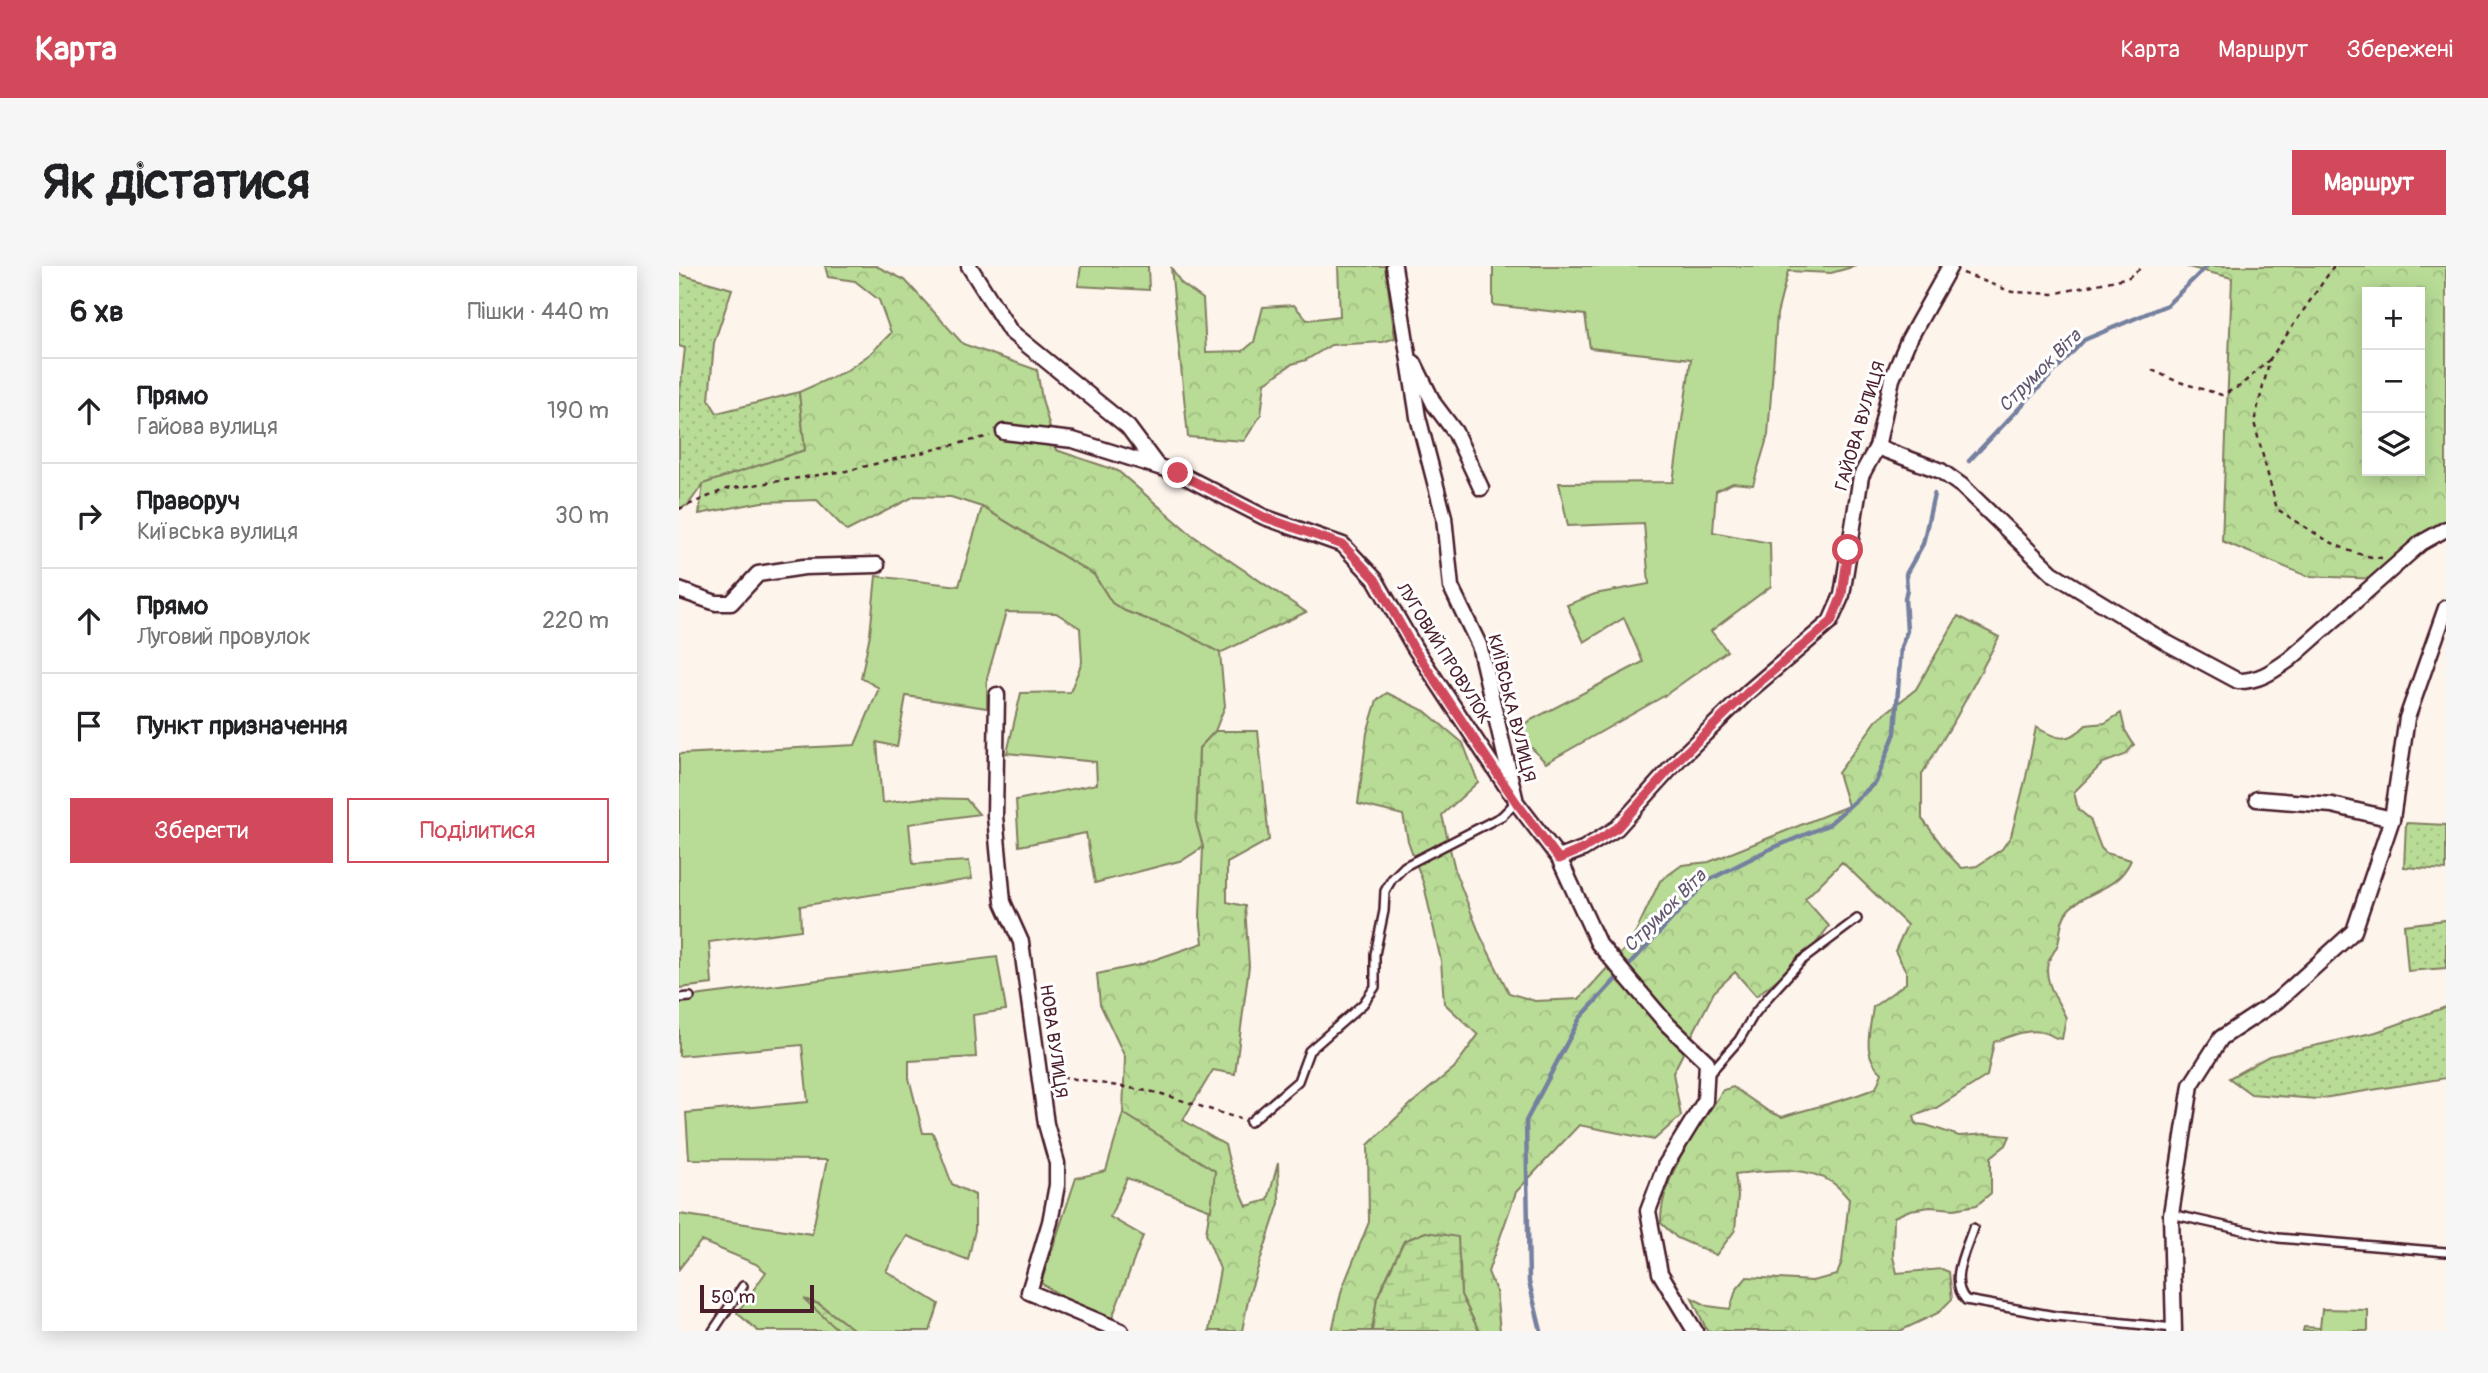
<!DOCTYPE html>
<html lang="uk">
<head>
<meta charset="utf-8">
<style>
	body { margin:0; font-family:Pangolin,sans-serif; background:#f6f6f6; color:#202124 }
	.controls { position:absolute; right:21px; top:21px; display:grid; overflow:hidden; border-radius:0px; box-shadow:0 4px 18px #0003 }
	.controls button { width:63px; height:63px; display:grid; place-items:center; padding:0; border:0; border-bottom:2px solid #e0e0e0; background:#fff; color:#202124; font:35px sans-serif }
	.scale { position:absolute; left:21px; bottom:18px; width:114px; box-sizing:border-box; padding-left:7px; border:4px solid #4a1f2b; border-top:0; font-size:19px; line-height:24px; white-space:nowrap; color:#4a1f2b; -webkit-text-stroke:5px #fff; paint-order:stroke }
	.stop { position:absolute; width:21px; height:21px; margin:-16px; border:5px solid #d1495b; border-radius:50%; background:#fff }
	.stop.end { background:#d1495b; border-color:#fff; box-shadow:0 2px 7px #0008 }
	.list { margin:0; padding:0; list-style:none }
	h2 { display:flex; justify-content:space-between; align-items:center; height:91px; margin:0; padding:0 28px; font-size:30px }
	h2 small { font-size:23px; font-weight:400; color:#757577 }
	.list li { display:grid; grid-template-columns:46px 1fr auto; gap:21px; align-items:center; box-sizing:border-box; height:105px; padding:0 28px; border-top:2px solid #e0e0e0 }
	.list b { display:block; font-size:26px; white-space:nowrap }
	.list p { margin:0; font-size:23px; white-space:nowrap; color:#757577 }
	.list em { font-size:23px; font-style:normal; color:#757577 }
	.actions { display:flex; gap:14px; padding:21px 28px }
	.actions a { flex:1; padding:16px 0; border:2px solid #d1495b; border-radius:0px; text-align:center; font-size:24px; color:#d1495b }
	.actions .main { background:#d1495b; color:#fff }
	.icon { flex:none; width:38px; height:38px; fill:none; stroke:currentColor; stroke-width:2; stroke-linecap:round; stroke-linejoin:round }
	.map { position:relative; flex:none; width:1767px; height:1065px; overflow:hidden; border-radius:0px }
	header { display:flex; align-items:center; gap:42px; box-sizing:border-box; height:98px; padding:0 35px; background:#d1495b; color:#fff }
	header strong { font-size:33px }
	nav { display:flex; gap:38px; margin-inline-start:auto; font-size:24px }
	.intro { display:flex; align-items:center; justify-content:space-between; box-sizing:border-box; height:168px; padding:0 42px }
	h1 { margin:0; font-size:49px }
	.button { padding:18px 32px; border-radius:0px; background:#d1495b; color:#fff; font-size:24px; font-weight:700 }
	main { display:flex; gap:42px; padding:0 42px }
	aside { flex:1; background:#fff; border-radius:0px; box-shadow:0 4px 18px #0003 }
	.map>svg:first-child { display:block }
	.grass { fill:url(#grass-dots); stroke:#817e60; stroke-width:2 }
	.forest { fill:url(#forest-crowns); stroke:#817e60; stroke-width:2; fill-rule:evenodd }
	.wetland { fill:url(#wetland-marsh); stroke:#817e60; stroke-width:2 }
	.garden { fill:#b8dc96; stroke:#817e60; stroke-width:2 }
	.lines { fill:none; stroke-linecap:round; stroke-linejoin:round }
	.stream { stroke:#75809f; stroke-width:4.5 }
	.service-casing { stroke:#4a1f2b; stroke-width:12 }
	.minor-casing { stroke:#4a1f2b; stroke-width:19 }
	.path { stroke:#4a1f2b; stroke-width:2.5; stroke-dasharray:5 5; stroke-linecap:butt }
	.service { stroke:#fff; stroke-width:7 }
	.minor { stroke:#fff; stroke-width:14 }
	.route { stroke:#d1495b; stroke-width:9 }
	.labels { text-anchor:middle; stroke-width:6; stroke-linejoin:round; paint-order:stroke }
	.street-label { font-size:18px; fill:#4a1f2b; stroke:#fff }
	.water-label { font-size:19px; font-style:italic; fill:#63586f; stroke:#fff }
</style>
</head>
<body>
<header>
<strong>Карта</strong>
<nav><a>Карта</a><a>Маршрут</a><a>Збережені</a></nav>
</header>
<div class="intro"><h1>Як дістатися</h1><a class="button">Маршрут</a></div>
<main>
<aside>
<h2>6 хв<small>Пішки · 440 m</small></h2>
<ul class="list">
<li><svg class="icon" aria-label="ahead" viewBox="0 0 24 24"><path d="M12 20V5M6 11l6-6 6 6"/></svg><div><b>Прямо</b><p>Гайова вулиця</p></div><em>190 m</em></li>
<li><svg class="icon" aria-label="right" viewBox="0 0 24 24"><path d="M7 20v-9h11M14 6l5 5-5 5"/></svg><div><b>Праворуч</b><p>Київська вулиця</p></div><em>30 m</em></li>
<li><svg class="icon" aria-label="ahead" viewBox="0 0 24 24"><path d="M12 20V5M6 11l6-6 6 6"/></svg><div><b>Прямо</b><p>Луговий провулок</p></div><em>220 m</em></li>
<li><svg class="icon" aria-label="arrive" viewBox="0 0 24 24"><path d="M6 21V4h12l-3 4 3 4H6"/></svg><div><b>Пункт призначення</b></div></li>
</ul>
<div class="actions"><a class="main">Зберегти</a><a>Поділитися</a></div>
</aside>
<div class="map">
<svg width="1767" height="1065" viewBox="0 0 1767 1065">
	<defs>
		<pattern id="grass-dots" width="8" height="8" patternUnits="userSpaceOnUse" patternTransform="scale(1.75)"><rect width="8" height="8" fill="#b8dc96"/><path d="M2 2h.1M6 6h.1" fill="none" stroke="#a0bc81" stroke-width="1.8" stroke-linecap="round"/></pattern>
		<pattern id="forest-crowns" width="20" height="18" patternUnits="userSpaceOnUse" patternTransform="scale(1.75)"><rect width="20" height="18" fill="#b8dc96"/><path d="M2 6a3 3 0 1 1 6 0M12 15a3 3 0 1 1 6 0" fill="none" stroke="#a0bc81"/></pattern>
		<pattern id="wetland-marsh" width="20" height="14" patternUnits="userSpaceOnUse" patternTransform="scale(1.75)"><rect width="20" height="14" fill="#b8dc96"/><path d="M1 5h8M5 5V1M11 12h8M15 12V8" fill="none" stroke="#a0bc81"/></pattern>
	</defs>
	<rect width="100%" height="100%" fill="#fdf4ec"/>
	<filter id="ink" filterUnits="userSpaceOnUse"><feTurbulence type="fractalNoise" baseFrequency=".0143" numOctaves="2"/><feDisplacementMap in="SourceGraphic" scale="14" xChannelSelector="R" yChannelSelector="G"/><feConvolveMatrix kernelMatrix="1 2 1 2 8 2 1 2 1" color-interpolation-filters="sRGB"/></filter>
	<g filter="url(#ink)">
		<g class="grass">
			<path d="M0,8L53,23L35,77L30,134L38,147L120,126L126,184L24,218L9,239L0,243V135L6,82L0,80Z"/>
			<path d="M1727,557L1767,559V604L1725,601Z"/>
			<path d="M1767,654V702L1729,705L1725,659Z"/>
			<path d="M1767,741V812L1638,833L1572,828L1550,812L1590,790L1697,766Z"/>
		</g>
		<g class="forest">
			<path d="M146,0H197L226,14L284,78L358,104L363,133L377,184L439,205L513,269L627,346L541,387L505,367L446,345L433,337L415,309L303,241L272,231L236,230L168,265L138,234L83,236L20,248L24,218L126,184L120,126L167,105L191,88L212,67L200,34L176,15L149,11Z"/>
			<path d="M659,0H706L716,72L704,76L652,79L627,94L613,98L586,117L582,149L565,175L509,171L492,1L502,17L524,33L527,86L564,85L575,76L584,41L615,39L628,54L661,50Z"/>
			<path d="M1505,0H1767V262L1700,313L1628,310L1543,275L1553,12ZM1688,26H1741V205H1688Z"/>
			<path d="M1279,350L1320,371L1278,450L1243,508V553C1258,570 1265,587 1283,602L1298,600L1323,583L1332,570L1347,511L1357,461C1377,473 1389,478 1407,459L1426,457L1442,447L1446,464L1455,479L1446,489L1424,497L1395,526L1399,543L1411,553L1422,582L1427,587L1452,594C1438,625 1410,623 1390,643C1381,653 1382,666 1379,678C1376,685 1371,691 1369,697C1364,716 1380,736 1387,752L1383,773C1374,773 1374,769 1367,767C1351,761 1329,771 1315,776L1308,810L1257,842L1235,850L1237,858L1247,859L1280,870L1309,868L1331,870L1327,879L1312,891V927L1298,939L1275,943L1251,941L1231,944L1215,951L1214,991L1218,1007L1263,1003L1270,1006L1273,1033L1259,1047L1221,1065H1028L1013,1032L1029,1040L1051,1043L1057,1024L1068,1011L1133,1015L1158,1009L1163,995L1170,933C1165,928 1160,921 1154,917C1127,898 1086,905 1056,908L1059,930L1056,964L1037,989L998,972L982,957C981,910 1020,863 1044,824L1054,821L1089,845L1103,851C1134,841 1167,835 1197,822L1203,807C1182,789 1191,766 1194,741L1227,717V705L1216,685L1228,659L1163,596L1126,633L1150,660L1126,692L1077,730L1056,706L1035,726L994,807L1002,850L975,874L900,859L837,926L809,1006L817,1025L821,1065H800L782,1029L781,997L747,966L725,975L698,1032L693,1065H653L663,1023L690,956L689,879L733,837L775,802L799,769L765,737L762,695L745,619L729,575L724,549L679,538L688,467L698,434L708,427L746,445L784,477L799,516L763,549L777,608L802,671L830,727L856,735L900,733L952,676L981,615L1003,599L1030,596L1169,540L1159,507L1198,454L1237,423Z"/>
			<path d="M536,465H579L590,574L548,597V636L566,640L570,700L556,808L534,804L504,854L546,879L552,903L568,940L589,934L599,897L600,937L570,1029L563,1065H530L541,1003L527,968L536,905L444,847L446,791L421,738L418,708L460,699L524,677L521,650L524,581L517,556L520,482Z"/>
			<path d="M122,1032L140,1038L177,1065H160Z"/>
		</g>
		<path class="wetland" d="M747,966L779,971L782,1029L800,1065H693L698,1032L725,975Z"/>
		<g class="garden">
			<path d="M402,0H469L470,24L399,20Z"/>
			<path d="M814,0H1177L1152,7L1109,5L1098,48L1089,169L1074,219L1054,217L1037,225L1034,266L1091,277L1092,320L1032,365L1048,385L985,430L867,497L835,463L964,396L945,352L905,376L888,339L916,328L970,318L965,257L889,260L880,217L994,216L1012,93L911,82L906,49L814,39Z"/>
			<path d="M303,241L415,309L433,337L446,345L505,367L541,387L546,440L536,465L520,482L517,556L524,581L504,594L416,617L407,567L340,580L337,534L418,518L417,496L328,487L342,427L391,426L403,396L401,362L377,347L327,346L308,412V442L227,430L218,481L198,476L203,537L244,532L287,533L300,548L230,558L234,598L290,595L293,613L121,640L122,664L30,676L33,718L0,722V488L176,479L200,422L182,412L191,368L197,310L280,320Z"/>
			<path d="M318,691L327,744L294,749L297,791L230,795V812L244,867H254L273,918L296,929V964L289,994L228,970L207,1005L260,1038L251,1065H177L140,1038L125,1033L160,1065H79L58,1047L87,1006L77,998L22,975L0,1003V948L133,968L148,894L10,893L7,847L129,836L123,779L0,790V732Z"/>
			<path d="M444,847L536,905L532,944L448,912L431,951L464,970L430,1060L362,1017L397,912L427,905Z"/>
			<path d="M1643,1043L1689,1044V1065H1624L1625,1061L1641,1062Z"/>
		</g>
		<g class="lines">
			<g class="stream">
				<path d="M1290,195L1405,74L1488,39L1528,0"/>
				<path d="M862,1065L850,1016L847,855L901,752L1028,615L1089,584L1149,559L1197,516L1216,467L1222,381L1228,365L1226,333L1228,323L1227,308L1244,278L1255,228"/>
			</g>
			<defs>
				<g id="service">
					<path d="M0,732L11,731"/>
					<path d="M1030,808L1060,774L1074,750L1090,730L1122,695L1178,653"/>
					<path d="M571,856L619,815L630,785L684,738L696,721V688L705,645L706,625L713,613L726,600L823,550L837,536"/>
					<path d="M1492,948L1599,972L1767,986"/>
					<path d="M1294,962C1287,984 1269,1015 1287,1034L1376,1050L1495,1062"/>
					<path d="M34,1065L64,1020"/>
				</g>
				<g id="minor">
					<path d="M290,0L331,65L449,161L478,200"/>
					<path d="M715,0L739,151L765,251L772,321L800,379L837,536L880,592L919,677L988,758L1028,796L1026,835L986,900L969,945L981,1007L1016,1065"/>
					<path d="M735,97L755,138L776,166L802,222"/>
					<path d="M325,166L394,174L499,207L585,251L664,279L696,313L735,381L831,526"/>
					<path d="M1198,181L1262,205L1283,220L1373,307L1490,378L1559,415C1581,415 1594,405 1611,393L1742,277L1767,263"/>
					<path d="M0,324L37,337H52L79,308L125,301L198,299"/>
					<path d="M318,429L316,550L324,636L342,676L367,858L378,897V919L371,956L350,1026L442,1065"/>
					<path d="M1578,533L1653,539L1713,553"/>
					<path d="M880,592L904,583L938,562L1001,492L1069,426L1151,356L1163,329L1182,210L1198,181L1213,113L1229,75L1271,0"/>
					<path d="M1495,1065L1492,948L1512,819L1542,772L1598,735L1675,665L1713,553L1728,452L1767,342"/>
				</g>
			</defs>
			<use href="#service" class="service-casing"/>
			<use href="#minor" class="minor-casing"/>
			<g class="path">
				<path d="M1655,0L1591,93L1575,156L1598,243C1630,263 1665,290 1703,292"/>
				<path d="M1284,7L1333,26L1374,28L1450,11L1464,0"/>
				<path d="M1473,104L1497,115L1543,129L1561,120L1591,93"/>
				<path d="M0,243L47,223L167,205L311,170"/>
				<path d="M373,809L480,827L561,853"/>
			</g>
			<use href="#service" class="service"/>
			<use href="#minor" class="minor"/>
		</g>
	</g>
	<g class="lines" filter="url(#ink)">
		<path class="route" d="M499,207L585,251L664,279L696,313L734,381L837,536L880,593L904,583L938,562L1001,492L1069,426L1152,356L1163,329L1169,284"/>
	</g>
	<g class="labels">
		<g class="street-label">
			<text transform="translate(1181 160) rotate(-73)" y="6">ГАЙОВА ВУЛИЦЯ</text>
			<text transform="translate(765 387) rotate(58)" y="6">ЛУГОВИЙ ПРОВУЛОК</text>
			<text transform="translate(833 442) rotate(76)" y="6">КИЇВСЬКА ВУЛИЦЯ</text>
			<text transform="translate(375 775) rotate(82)" y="6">НОВА ВУЛИЦЯ</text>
		</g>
		<g class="water-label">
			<text transform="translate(1360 104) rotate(-45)" y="7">Струмок Віта</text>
			<text transform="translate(985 644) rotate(-45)" y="7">Струмок Віта</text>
		</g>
	</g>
</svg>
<div class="controls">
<button>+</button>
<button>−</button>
<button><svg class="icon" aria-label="layers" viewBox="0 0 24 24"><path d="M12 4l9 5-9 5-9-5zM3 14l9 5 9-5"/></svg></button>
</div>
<div class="scale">50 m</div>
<div class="stop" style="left:1169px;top:284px"></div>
<div class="stop end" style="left:499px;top:207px"></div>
</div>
</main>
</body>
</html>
